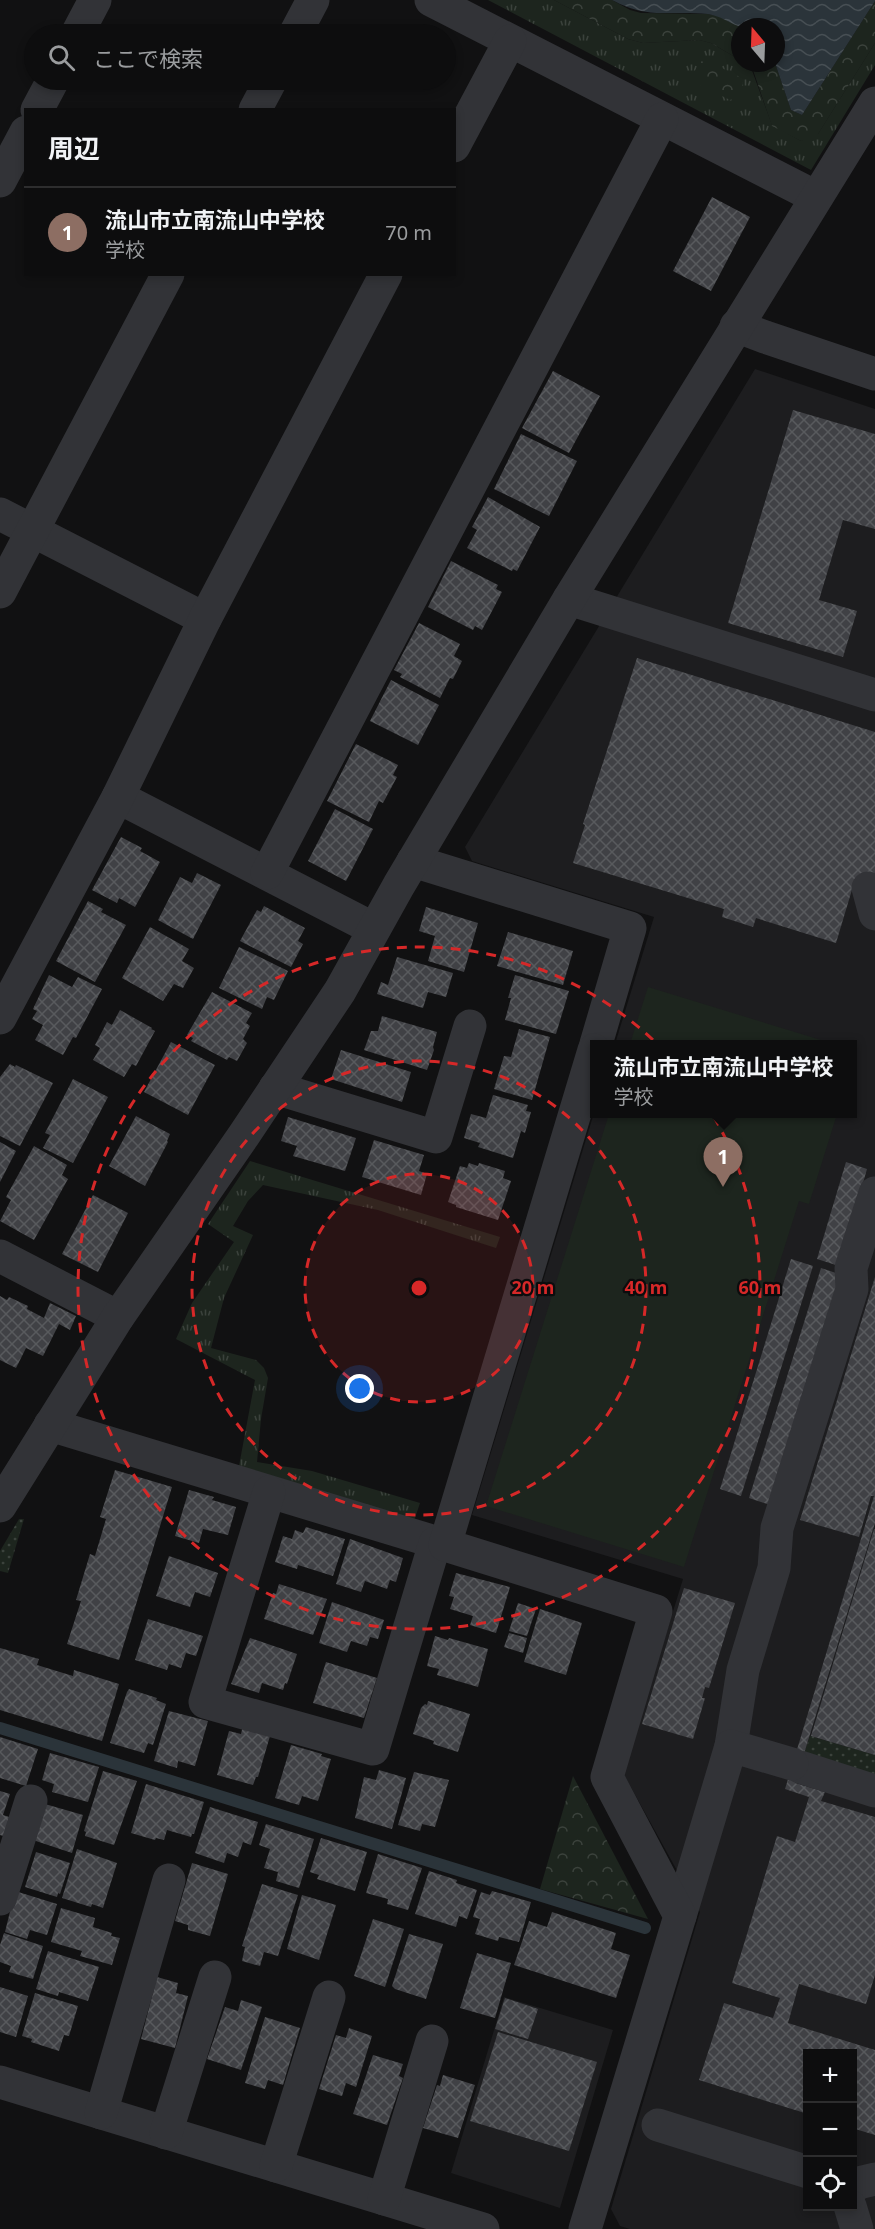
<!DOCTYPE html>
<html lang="ja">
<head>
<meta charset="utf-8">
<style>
	body { margin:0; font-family:"Noto Sans","Noto Sans JP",sans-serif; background:#161617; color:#f1f3f6 }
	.controls { position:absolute; right:18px; bottom:18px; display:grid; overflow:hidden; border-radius:0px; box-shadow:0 3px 9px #0003 }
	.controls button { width:54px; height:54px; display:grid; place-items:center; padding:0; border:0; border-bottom:2px solid #2d2d2e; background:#0d0d0e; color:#f1f3f6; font:30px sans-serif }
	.compass { position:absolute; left:731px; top:18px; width:54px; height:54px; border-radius:50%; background:#0d0d0e; box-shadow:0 3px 9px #0003; rotate:341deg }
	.you { position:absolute; left:360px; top:1389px; width:21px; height:21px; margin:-15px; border:4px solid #fff; border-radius:50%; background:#1a73e8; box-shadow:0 0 0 9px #1a73e833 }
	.badge { display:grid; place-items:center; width:39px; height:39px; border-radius:50%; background:#eda02e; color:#fff; font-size:20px; font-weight:700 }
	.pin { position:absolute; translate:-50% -50px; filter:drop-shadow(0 2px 3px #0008) }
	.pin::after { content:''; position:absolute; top:32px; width:21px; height:18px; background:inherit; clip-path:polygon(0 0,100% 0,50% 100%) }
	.popup { position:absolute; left:590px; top:1040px; width:267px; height:78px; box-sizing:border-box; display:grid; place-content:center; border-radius:0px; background:#0d0d0e; filter:drop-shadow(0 2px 4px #0005); font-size:20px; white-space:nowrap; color:#9a9c9e }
	.popup b { font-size:22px; color:#f1f3f6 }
	.popup::after { content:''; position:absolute; left:50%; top:100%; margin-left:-12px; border:12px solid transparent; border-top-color:#0d0d0e }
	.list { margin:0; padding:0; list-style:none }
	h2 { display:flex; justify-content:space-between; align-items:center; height:78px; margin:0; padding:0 24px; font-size:26px }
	h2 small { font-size:20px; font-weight:400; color:#9a9c9e }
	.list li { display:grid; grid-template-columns:39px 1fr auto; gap:18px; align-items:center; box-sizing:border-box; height:90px; padding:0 24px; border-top:2px solid #2d2d2e }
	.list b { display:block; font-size:22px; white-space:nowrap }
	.list p { margin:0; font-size:20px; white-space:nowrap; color:#9a9c9e }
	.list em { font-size:20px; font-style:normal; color:#9a9c9e }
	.icon { flex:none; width:33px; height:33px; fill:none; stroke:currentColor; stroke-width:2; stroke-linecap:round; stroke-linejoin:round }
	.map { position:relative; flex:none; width:875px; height:2229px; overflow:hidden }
	.search { position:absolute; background:#0d0d0e; box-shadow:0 3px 9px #0003; left:24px; top:24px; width:432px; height:66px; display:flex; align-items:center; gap:15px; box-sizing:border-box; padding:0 21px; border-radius:33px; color:#9a9c9e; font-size:22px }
	.panel { position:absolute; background:#0d0d0e; box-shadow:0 3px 9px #0003; left:24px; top:108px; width:432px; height:168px; border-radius:0px }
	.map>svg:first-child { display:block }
	.built { fill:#1d1d1f; fill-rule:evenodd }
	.grass { fill:url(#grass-tufts) }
	.forest { fill:url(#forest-crowns) }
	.garden { fill:url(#garden-dots) }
	.pitch { fill:#1d251e }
	.water { fill:url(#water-waves) }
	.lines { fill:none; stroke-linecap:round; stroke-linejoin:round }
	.stream { stroke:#2b343a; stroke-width:12 }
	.building { fill:url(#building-cross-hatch) }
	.minor { stroke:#323337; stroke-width:33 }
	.ring { fill:none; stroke:#d62828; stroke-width:3; stroke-dasharray:10 8 }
	.centre { fill:#d62828; stroke:#0c0c0d; stroke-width:3 }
	.ring-label { font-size:18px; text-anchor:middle; font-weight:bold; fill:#d62828; stroke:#0c0c0d; stroke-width:4.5; stroke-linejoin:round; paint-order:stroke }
</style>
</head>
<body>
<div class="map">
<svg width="875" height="2229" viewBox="0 0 875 2229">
	<defs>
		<pattern id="grass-tufts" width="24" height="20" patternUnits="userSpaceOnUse" patternTransform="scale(1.5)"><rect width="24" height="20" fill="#1d251e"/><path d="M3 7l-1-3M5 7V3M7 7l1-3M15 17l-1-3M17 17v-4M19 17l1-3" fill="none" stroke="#3b423c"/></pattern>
		<pattern id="forest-crowns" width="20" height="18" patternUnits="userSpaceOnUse" patternTransform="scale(1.5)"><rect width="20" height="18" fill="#1d251e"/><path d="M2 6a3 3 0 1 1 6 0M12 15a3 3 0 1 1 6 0" fill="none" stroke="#3b423c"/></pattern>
		<pattern id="garden-dots" width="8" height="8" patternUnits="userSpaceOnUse" patternTransform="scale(1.5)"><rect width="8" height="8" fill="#1d251e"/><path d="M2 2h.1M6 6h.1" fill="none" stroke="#3b423c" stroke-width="1.8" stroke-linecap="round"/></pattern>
		<pattern id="water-waves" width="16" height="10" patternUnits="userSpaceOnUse" patternTransform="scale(1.5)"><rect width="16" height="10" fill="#2b343a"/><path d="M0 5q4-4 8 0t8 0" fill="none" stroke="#474f54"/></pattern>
		<pattern id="building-cross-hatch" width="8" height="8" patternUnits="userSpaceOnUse" patternTransform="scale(1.5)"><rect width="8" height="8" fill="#404145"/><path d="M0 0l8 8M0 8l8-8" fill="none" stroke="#585a5d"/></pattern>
	</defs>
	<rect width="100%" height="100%" fill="#111112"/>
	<g class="built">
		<path d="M755,369L875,409V2229H630L620,2226L611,2209L700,1912L623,1773L683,1579L472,1515L594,1113L852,1114V1044H615L654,917L472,861L465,847ZM808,2054H852V2206H808Z"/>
		<path d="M504,1997L613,2030L560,2208L451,2173Z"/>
	</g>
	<g class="grass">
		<path d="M488,0H554L628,39L643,43L699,40L711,43L740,60V63L750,65L772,125L801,141L818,134L875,43V65L811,170Z"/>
		<path d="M250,1161L500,1237L496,1248L378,1210L263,1185L248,1201L233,1226L253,1235L224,1298L211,1348L256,1360L264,1368L268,1378L261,1419L257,1462L312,1471L420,1503L414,1521L239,1466L255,1380L176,1339L192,1303L234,1242L208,1224Z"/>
	</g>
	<g class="forest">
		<path d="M554,0H612L630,10L641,13L708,14L722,17L740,27V60L711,43L699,40L643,43L628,39Z"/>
		<path d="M875,1V43L815,139L801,141L772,126L753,70L746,63H775L791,110L802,115Z"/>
		<path d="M706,60L742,78L743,84L735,98L730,100L694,82L692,76L700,62Z"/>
		<path d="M573,1776L648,1919L540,1889Z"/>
	</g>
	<g class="garden">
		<path d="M19,1519H24L8,1573L0,1571V1551Z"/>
		<path d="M810,1736L875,1755V1775L804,1754Z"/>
	</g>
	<g class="pitch">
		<path d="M648,987L834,1044H630Z"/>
		<path d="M609,1114H837L809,1204L799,1201L684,1567L486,1506Z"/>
	</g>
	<path class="water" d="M612,0H875V1L802,115L791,110L775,63L776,27C765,27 749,30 738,26C728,22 720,16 708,14C668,10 650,20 612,0Z"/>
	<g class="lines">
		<path class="stream" d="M0,1728L645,1928"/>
	</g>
	<g class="building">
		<path d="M712,197L750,217L711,291L673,271Z"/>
		<path d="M553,371L600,396L569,453L522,428Z"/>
		<path d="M793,410L875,434V529L843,520L819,600L857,611L843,657L728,623Z"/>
		<path d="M521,434L577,461L549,516L494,489Z"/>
		<path d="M488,497L540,527L517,571L513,569L512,571L467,548L477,530L472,527Z"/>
		<path d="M451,561L498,585L496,589L502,592L482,630L475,626L473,630L428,607Z"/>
		<path d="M419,623L460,644L454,656L462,661L453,679L450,678L440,698L400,677L402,674L394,670Z"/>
		<path d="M637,658L875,732V890L854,883L836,943L756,918L753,927L722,917L724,909L573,863L585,825L583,824Z"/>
		<path d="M391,680L439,705L418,745L370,721Z"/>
		<path d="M356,744L398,765L393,775L397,777L383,803L379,801L369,822L327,801Z"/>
		<path d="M335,809L373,829L346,881L308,861Z"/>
		<path d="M121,837L142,848L140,851L160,862L135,907L119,898L117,903L92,890Z"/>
		<path d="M197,873L221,885L193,939L158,920L180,877L192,883Z"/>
		<path d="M88,901L103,909L101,912L126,925L95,982L56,961Z"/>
		<path d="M264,906L305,928L298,941L303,944L291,967L240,941L257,910L261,912Z"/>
		<path d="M426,907L478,923L464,972L428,961L435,936L419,931Z"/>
		<path d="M150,927L189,949L182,961L194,968L183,988L174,984L163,1001L122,978Z"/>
		<path d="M508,932L573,951L563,985L497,966Z"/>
		<path d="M239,947L288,971L274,1000L267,997L262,1009L219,988Z"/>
		<path d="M397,957L453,973L446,997L428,992L423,1008L377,994L381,982L388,985Z"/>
		<path d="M49,975L72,987L78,977L102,989L76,1038L73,1037L63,1055L35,1040L43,1025L32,1019L37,1011L33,1009Z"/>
		<path d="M515,975L569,991L556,1034L505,1020L511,998H508Z"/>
		<path d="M212,992L252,1013L246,1023L250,1026L243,1039L247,1043L237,1061L229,1057L227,1060L191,1041L193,1038L187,1035Z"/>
		<path d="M120,1010L152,1028L151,1029L155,1031L136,1066L132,1064L124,1077L93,1060L100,1048L95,1045L107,1022L112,1025Z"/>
		<path d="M382,1016L437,1032L433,1047L434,1050L427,1070L364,1050L371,1031H378Z"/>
		<path d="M519,1029L550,1037L532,1100L494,1089L504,1056L511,1057Z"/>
		<path d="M171,1042L215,1065L188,1115L144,1092Z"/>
		<path d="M341,1050L411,1072L402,1102L331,1079Z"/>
		<path d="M10,1064L15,1067L16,1065L53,1083L20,1146L0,1136V1077Z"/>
		<path d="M73,1079L108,1097L73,1163L43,1148L50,1135L45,1133Z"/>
		<path d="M493,1095L528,1105L526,1111L531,1112L525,1133L521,1131L513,1158L478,1147L480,1143L464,1138L471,1114L486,1118Z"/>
		<path d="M136,1116L170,1134L167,1141L168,1142L145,1186L109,1166Z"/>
		<path d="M288,1117L356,1138L345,1171L293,1156L297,1146L281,1141Z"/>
		<path d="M374,1140L424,1155L419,1171L427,1174L421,1195L362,1177Z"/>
		<path d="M0,1142L16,1151L0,1182Z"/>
		<path d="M34,1146L67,1165L62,1175L68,1179L34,1240L0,1221L11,1200L6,1197Z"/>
		<path d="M846,1162L867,1169L839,1266L817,1259Z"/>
		<path d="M469,1163L478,1166L479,1163L505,1171L503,1178L511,1181L498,1220L456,1207V1205L448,1202L460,1166L467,1168Z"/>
		<path d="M93,1195L128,1213L98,1272L62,1254Z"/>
		<path d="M791,1259L813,1266L741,1496L720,1489Z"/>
		<path d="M821,1268L842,1275L770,1505L749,1498Z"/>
		<path d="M875,1277V1523L795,1783L825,1792L821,1801L875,1817V1975L866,2004L799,1984L788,2023L875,2050V2135L852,2128V2054H808V2114L699,2080L724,2003L773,2018L780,1998L732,1983L777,1836L795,1842L809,1797L785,1789L874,1496H871L859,1537L800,1520Z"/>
		<path d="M0,1296L7,1300L9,1297L28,1306L27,1309L44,1318L50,1303L76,1316L70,1330L59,1324L43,1356L26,1348L16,1368L0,1360Z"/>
		<path d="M115,1470L172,1487L119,1660L67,1644L81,1601L76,1600L90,1554L95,1556L106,1519L100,1517Z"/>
		<path d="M189,1490L214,1497L212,1500L236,1507L228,1535L203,1529L199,1543L175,1536Z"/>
		<path d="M306,1527L345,1539L333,1576L298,1565L297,1569L275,1562L283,1536L292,1539L295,1530L303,1533Z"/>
		<path d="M874,1529H875V1755L811,1736Z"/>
		<path d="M350,1539L403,1558L396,1582L390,1580L387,1589L365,1581L361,1592L336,1584Z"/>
		<path d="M169,1556L218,1573L210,1597L195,1592L190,1607L156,1596Z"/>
		<path d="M456,1573L510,1587L496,1633L470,1625L473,1616L450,1609L454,1597L449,1596Z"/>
		<path d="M279,1584L327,1599L313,1635L264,1619L273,1593L276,1594Z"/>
		<path d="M684,1588L735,1603L709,1688L705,1687L702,1698H705L693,1739L642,1724Z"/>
		<path d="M332,1602L384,1620L378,1639L370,1637L367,1646L351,1641L347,1652L319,1643Z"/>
		<path d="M518,1603L536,1609L527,1636L509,1631Z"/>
		<path d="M540,1609L582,1623L566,1675L524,1662Z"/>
		<path d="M148,1619L203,1636L196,1656L186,1653L181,1668L169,1664L167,1670L135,1660Z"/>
		<path d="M509,1633L527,1638L523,1653L504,1647Z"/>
		<path d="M435,1636L448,1640L449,1638L488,1649L478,1687L437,1675L439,1669L427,1666Z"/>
		<path d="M250,1638L297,1654L287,1684L285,1683L283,1690L262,1683L259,1693L231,1684Z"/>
		<path d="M0,1648L39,1659L37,1665L73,1676L74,1670L119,1684L102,1741L0,1710Z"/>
		<path d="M326,1662L377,1678L364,1718L313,1703Z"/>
		<path d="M129,1689L157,1698L156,1700L166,1704L153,1745L148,1743L144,1753L110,1743L127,1692Z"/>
		<path d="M428,1701L470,1714L458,1752L433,1744L434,1741L413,1734L421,1708L425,1704L427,1705Z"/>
		<path d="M169,1711L208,1721L195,1766L178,1761L177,1768L154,1761Z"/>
		<path d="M243,1725L270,1736L258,1777H256L253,1785L217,1775L229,1731L241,1734Z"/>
		<path d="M0,1737L38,1749L26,1786L0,1778Z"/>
		<path d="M291,1745L322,1754L321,1756L331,1759L318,1801L302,1796L299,1805L275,1798Z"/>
		<path d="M50,1753L99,1767L88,1802L52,1792L54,1784L42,1780Z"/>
		<path d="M379,1770L406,1778L392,1829L355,1818L364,1777L376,1780Z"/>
		<path d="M103,1771L137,1781L114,1845L85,1836L86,1832L84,1831Z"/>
		<path d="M414,1772L449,1780L435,1827L422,1824L420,1831L398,1825Z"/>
		<path d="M146,1784L204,1802L194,1834H192L191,1837L167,1830L164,1840L156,1838L155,1840L131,1833Z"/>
		<path d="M0,1791L10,1794L3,1815L12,1818L6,1837L0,1835Z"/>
		<path d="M45,1804L83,1815L72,1853L33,1840Z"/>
		<path d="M210,1807L258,1822L251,1845L243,1842L238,1857L227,1853L224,1863L195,1853Z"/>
		<path d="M266,1824L314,1839L299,1888L276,1881L278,1872L264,1868L270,1849L259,1845Z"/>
		<path d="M321,1838L367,1852L355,1891L317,1879L319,1875L310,1872Z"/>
		<path d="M77,1849L117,1863L103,1908L92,1904L91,1907L62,1898Z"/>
		<path d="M36,1852L70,1863L60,1894L58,1893L57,1897L25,1887Z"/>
		<path d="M378,1854L422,1868L408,1910L387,1904L388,1899L366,1893Z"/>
		<path d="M192,1863L228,1874L210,1936L188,1930V1925L175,1921Z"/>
		<path d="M429,1871L457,1880L456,1883L477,1890L467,1919L459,1916L456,1927L415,1914Z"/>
		<path d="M262,1884L298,1895L278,1956L264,1952L260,1966L242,1961L245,1947L242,1946Z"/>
		<path d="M15,1891L57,1904L47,1935L30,1930L27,1939L5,1932Z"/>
		<path d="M492,1891L531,1902L519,1942L499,1937L498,1941L475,1934L480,1919L473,1917L481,1892L490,1895Z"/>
		<path d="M302,1895L336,1905L319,1960L287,1949Z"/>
		<path d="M61,1908L95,1918L93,1927L112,1933L111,1936L120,1938L112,1965L80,1956L82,1951L51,1942Z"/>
		<path d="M552,1912L616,1933L611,1949L630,1955L616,1998L514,1965L529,1921L547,1927Z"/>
		<path d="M373,1919L404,1929L385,1987L354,1976Z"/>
		<path d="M4,1933L43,1946L33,1979L9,1972L11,1966L0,1962V1945Z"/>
		<path d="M409,1934L443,1944L426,1999L395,1989L392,1986Z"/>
		<path d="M48,1951L99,1967L88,2001L59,1992L58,1996L36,1989Z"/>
		<path d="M477,1953L511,1963L495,2018L460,2008Z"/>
		<path d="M157,1977L178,1983L176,1993L188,1996L175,2048L141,2039Z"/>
		<path d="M0,1987L28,1996L16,2037L0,2032Z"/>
		<path d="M35,1993L78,2006L69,2036L64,2035L59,2051L31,2042L32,2039L22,2036Z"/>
		<path d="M505,1998L538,2009L528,2039L495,2029Z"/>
		<path d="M241,2000L262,2007L241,2070L207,2059L225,2007L238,2011Z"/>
		<path d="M265,2017L300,2028L283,2085L268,2080L265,2089L245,2083Z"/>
		<path d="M349,2028L372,2036L356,2087L346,2083L342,2096L319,2089L336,2035L346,2038Z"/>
		<path d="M498,2032L597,2062L569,2151L470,2121Z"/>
		<path d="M373,2055L403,2064L399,2076L403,2078L387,2125L353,2114Z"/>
		<path d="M443,2075L475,2085L458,2138L423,2128L437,2085L440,2086Z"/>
	</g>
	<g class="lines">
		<g class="minor">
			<path d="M431,0L816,197"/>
			<path d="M77,34L95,0"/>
			<path d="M295,34L313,0"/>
			<path d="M37,110L53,80"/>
			<path d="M255,110L271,80"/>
			<path d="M454,146L510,41"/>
			<path d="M0,181L26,132"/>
			<path d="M736,326L765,337L875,374"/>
			<path d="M0,514L205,619"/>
			<path d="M0,592L168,274"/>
			<path d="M569,599L875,695"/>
			<path d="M118,797L374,929"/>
			<path d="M413,861L630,928L596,1044"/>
			<path d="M267,873L662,119"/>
			<path d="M868,888L875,914"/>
			<path d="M0,1018L118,797L205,619L386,274"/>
			<path d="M275,1088L436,1137L470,1026"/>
			<path d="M0,1256L118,1317"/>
			<path d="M50,1425L445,1545"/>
			<path d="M269,1492L205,1702L373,1749L435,1543"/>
			<path d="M0,1506L118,1317L244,1135L340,991L399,885L569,599L875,103"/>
			<path d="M731,1746L743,1670L774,1568L777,1528L852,1289L851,1268L875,1193"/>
			<path d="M800,1767L875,1791"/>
			<path d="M0,1899L31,1801"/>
			<path d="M680,1916L731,1746L792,1764"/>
			<path d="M0,2082L483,2229"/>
			<path d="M101,2113L169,1880"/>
			<path d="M658,2125L808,2172"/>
			<path d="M166,2133L215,1977"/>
			<path d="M276,2166L329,1997"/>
			<path d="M852,2189L854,2184L875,2179"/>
			<path d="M384,2199L432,2041"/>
			<path d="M850,2206L857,2229"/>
			<path d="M585,2229L680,1916L607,1777L656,1611L445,1545L594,1050"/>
		</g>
	</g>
	<circle cx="419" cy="1288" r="114" fill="#d62828" fill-opacity=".12"/>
	<g class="ring">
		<circle cx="419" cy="1288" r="114"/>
		<circle cx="419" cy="1288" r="227"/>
		<circle cx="419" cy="1288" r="341"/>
	</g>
	<circle cx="419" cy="1288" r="9" class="centre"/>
	<g class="ring-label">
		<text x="533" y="1294">20 m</text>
		<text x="646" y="1294">40 m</text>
		<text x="760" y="1294">60 m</text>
	</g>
</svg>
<div class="controls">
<button>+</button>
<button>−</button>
<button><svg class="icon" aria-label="locate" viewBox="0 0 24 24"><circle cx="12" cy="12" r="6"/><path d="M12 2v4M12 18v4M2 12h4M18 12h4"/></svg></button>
</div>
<svg class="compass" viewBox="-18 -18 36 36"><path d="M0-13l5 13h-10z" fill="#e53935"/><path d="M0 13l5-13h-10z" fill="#9a9c9e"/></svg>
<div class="you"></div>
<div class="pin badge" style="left:723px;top:1187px;background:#8d6e63">1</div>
<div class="popup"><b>流山市立南流山中学校</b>学校</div>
<div class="search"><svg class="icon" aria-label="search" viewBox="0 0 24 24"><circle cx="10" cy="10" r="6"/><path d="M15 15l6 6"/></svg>ここで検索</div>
<section class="panel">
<h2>周辺<small></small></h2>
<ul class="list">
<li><span class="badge" style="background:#8d6e63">1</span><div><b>流山市立南流山中学校</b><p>学校</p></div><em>70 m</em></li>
</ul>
</section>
</div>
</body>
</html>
